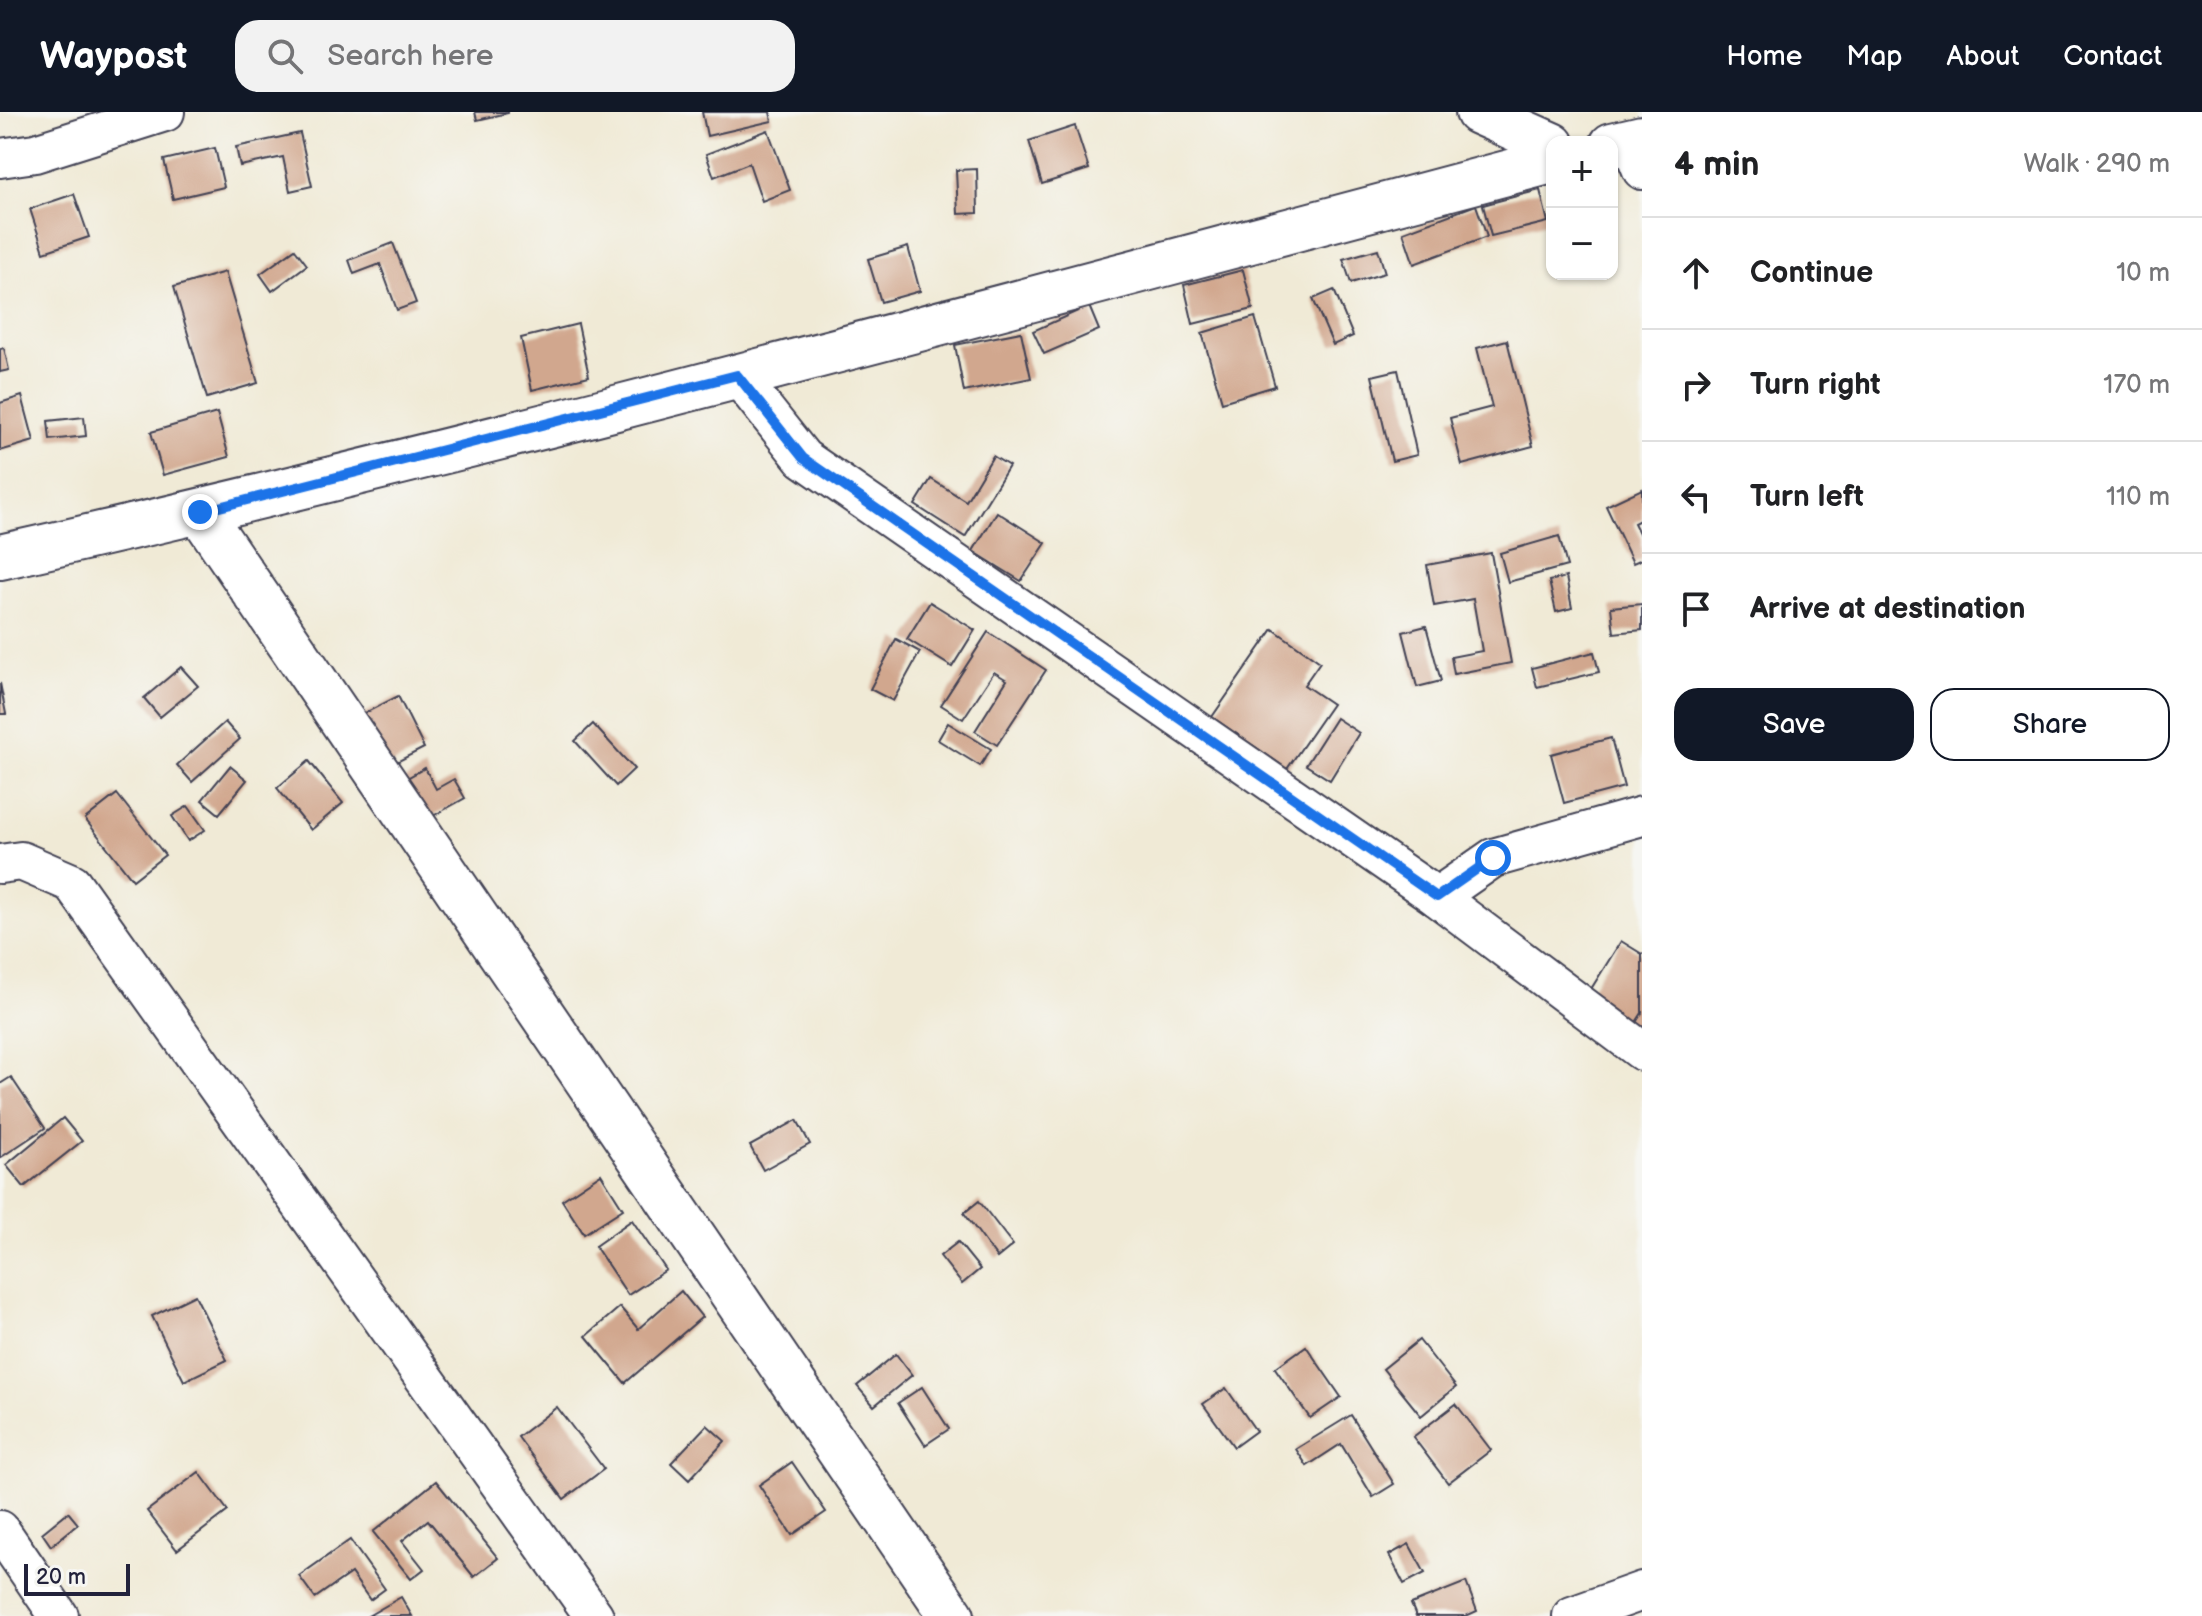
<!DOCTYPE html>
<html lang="en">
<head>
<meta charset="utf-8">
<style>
	body { margin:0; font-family:"Balsamiq Sans",sans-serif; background:#f2f2f2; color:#202124 }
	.controls { position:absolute; right:24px; top:24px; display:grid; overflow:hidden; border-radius:16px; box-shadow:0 2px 6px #0004 }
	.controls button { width:72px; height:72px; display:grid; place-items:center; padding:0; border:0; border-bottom:2px solid #e0e0e0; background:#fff; color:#202124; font:40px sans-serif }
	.scale { position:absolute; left:24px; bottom:20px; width:106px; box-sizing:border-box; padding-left:8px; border:4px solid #22223b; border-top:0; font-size:22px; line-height:28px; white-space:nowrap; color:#22223b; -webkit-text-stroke:6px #f6f6f2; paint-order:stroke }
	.stop { position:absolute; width:24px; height:24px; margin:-18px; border:6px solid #1a73e8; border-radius:50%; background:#fff }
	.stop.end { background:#1a73e8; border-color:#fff; box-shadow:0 2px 8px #0008 }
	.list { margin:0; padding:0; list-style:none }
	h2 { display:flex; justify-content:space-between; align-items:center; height:104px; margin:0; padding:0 32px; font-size:34px }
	h2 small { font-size:26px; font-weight:400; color:#757577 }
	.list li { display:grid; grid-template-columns:52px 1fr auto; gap:24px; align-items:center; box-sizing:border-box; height:112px; padding:0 32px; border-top:2px solid #e0e0e0 }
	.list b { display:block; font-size:30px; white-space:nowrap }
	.list em { font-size:26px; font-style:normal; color:#757577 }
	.actions { display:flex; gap:16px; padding:24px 32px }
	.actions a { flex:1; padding:18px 0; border:2px solid #111827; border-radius:24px; text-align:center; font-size:28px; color:#111827 }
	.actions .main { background:#111827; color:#fff }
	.icon { flex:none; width:44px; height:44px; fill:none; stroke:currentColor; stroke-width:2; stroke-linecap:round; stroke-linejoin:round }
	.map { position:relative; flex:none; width:1642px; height:1504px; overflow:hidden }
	header { display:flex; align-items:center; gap:48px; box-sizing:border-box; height:112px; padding:0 40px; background:#111827; color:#fff }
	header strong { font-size:38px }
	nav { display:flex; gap:44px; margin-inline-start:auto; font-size:28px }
	.search { width:560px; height:72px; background:#f2f2f2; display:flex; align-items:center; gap:20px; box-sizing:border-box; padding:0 28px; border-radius:24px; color:#757577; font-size:30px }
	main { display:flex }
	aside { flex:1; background:#fff }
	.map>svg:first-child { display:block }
	.building { fill:#d1a78e }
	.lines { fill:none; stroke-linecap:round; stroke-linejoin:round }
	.minor-casing { stroke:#414052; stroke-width:42 }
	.tertiary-casing { stroke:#414052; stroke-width:48 }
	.minor { stroke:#fff; stroke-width:38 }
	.tertiary { stroke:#fff; stroke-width:44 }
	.route { stroke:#1a73e8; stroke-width:10 }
</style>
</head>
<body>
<header>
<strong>Waypost</strong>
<div class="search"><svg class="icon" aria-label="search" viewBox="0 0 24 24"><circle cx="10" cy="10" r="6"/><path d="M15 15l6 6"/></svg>Search here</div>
<nav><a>Home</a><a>Map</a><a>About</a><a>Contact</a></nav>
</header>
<main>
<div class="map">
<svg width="1642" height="1504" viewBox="0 0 1642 1504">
	<rect width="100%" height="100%" fill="#f6f6f2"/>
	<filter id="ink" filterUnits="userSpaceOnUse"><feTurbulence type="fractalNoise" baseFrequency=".0125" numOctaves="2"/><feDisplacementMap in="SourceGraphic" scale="16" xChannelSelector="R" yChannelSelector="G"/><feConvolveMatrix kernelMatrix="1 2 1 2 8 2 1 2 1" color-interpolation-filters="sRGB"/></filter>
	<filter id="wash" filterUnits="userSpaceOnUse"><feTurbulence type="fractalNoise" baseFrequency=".006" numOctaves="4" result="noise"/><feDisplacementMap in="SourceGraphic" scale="32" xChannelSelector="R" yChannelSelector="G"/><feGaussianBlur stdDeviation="1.8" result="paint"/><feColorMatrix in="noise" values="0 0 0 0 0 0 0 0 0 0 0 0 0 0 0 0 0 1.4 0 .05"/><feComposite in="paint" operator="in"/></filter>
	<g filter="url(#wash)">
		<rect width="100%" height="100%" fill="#f0ead6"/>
		<g id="blocks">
			<g class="building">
				<path d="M475,0H508V1L477,8Z"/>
				<path d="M702,0H770L772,9L707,24Z"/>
				<path d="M1075,14L1089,57L1042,72L1029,29Z"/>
				<path d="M768,18L790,78L762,89L749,51L714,65L706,42Z"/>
				<path d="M300,21L312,74L290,79L283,45L240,54L236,35Z"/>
				<path d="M215,36L224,75L173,87L164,48Z"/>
				<path d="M977,57L978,101L958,102L956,58Z"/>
				<path d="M1540,78L1548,110L1491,124L1483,93Z"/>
				<path d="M74,82L89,125L44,140L30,97Z"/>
				<path d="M1476,93L1487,125L1414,152L1403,120Z"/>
				<path d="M393,131L416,191L397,198L380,152L354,162L349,148Z"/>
				<path d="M908,135L920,179L881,190L868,147Z"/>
				<path d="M295,137L307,153L272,179L260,162Z"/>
				<path d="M1378,137L1385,161L1351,171L1343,147Z"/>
				<path d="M1243,158L1253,197L1193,212L1184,173Z"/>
				<path d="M225,160L258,271L207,286L174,175Z"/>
				<path d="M1334,178L1353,224L1333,233L1313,187Z"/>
				<path d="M1089,194L1099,218L1044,242L1033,219Z"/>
				<path d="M1255,205L1275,274L1222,290L1202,221Z"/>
				<path d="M578,212L589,264L532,278L521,226Z"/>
				<path d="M1021,220L1031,266L964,280L955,233Z"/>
				<path d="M1507,228L1533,334L1462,353L1450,306L1492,295L1477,236Z"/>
				<path d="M4,236L9,258L0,260V237Z"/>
				<path d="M1398,258L1417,343L1392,349L1372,264Z"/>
				<path d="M22,284L34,329L0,339V291Z"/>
				<path d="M217,301L229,345L163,363L151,320Z"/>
				<path d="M84,305L86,324L50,328L48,309Z"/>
				<path d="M993,344L1009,354L965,425L915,393L931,367L966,389Z"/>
				<path d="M1642,377V407L1634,411L1642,427V447L1633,451L1606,394Z"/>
				<path d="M997,400L1046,431L1021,469L973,439Z"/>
				<path d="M1559,424L1567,454L1508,470L1500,441Z"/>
				<path d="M1491,441L1511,551L1454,562L1451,545L1482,539L1473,487L1434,494L1427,453Z"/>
				<path d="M1566,465L1572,496L1556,500L1549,469Z"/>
				<path d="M930,490L975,518L952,555L907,527Z"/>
				<path d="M1642,492V518L1614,521L1611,495Z"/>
				<path d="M1426,514L1441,569L1417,575L1403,520Z"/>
				<path d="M1273,517L1320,550L1304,573L1332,592L1287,657L1212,605Z"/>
				<path d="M988,520L1046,558L997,633L975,619L1007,568L994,560L963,607L941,593Z"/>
				<path d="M896,527L920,540L893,589L870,577Z"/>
				<path d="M1594,540L1599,560L1537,575L1532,556Z"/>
				<path d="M181,555L198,574L160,605L144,586Z"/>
				<path d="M0,571L6,602H0Z"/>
				<path d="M398,584L424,636L387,655L361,603Z"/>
				<path d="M1336,606L1359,621L1330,668L1306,653Z"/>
				<path d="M225,610L240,627L192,670L177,653Z"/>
				<path d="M948,611L991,637L980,654L938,628Z"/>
				<path d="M593,612L634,657L616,674L575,629Z"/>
				<path d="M1611,626L1624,675L1564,691L1551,642Z"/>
				<path d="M309,649L343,691L311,718L277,676Z"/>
				<path d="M230,654L247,668L219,702L202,688Z"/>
				<path d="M425,656L436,677L454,667L465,686L424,709L402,669Z"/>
				<path d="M117,682L165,743L133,768L85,707Z"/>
				<path d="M188,694L205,718L188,729L172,704Z"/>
				<path d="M1621,829L1642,842V901L1633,915L1586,885Z"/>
				<path d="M11,965L45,1016L0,1046V972Z"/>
				<path d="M63,1006L82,1029L24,1075L6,1053Z"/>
				<path d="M797,1008L810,1032L763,1058L750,1034Z"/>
				<path d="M601,1062L623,1097L584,1122L562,1088Z"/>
				<path d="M979,1089L1013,1133L997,1146L964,1101Z"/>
				<path d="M632,1108L666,1158L628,1183L595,1134Z"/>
				<path d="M958,1130L980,1157L962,1172L940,1144Z"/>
				<path d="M681,1179L702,1205L625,1271L586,1224L620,1195L638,1217Z"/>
				<path d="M195,1183L227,1248L184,1269L152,1204Z"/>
				<path d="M1419,1228L1456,1275L1421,1304L1383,1257Z"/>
				<path d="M1306,1234L1341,1285L1310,1306L1275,1256Z"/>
				<path d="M896,1242L912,1263L874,1294L857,1274Z"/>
				<path d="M922,1275L949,1317L925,1333L898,1291Z"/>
				<path d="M1226,1276L1256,1319L1234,1335L1203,1292Z"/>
				<path d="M1456,1292L1491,1338L1448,1371L1413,1325Z"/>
				<path d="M557,1295L604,1357L564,1387L518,1325Z"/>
				<path d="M1351,1303L1394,1372L1373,1385L1341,1332L1307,1354L1296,1337Z"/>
				<path d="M707,1313L725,1329L689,1368L671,1351Z"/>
				<path d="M792,1350L826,1400L792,1423L759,1373Z"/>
				<path d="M199,1360L228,1399L177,1438L147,1399Z"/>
				<path d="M436,1369L498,1446L474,1465L428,1408L402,1429L424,1457L411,1467L373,1420Z"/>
				<path d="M68,1400L78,1412L51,1434L42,1421Z"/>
				<path d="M350,1428L385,1477L370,1488L351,1461L315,1486L299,1464Z"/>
				<path d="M1409,1432L1425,1461L1404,1472L1389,1443Z"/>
				<path d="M1466,1470L1477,1499L1466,1504H1416L1411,1492Z"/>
				<path d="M401,1485L412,1504H368Z"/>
			</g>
		</g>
	</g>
	<g filter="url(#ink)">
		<use href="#blocks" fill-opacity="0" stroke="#414052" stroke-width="2"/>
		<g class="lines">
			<defs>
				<g id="minor">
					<path d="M1630,29L1642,58"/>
					<path d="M0,46L35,41L165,0"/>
					<path d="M737,263L803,346L1437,785L1642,939"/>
					<path d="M0,752L21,749L72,771L594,1504"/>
					<path d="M1437,785L1493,746L1642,704"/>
					<path d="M0,1418L59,1504"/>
					<path d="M1572,1504L1642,1479"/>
				</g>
				<g id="tertiary">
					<path d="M1478,0L1552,33"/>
					<path d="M1612,33L1642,26"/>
					<path d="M200,400L952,1504"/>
					<path d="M0,445C521,328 1036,185 1552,49"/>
				</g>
			</defs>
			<use href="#minor" class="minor-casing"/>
			<use href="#tertiary" class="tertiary-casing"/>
			<use href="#minor" class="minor"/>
			<use href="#tertiary" class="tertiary"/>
		</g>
	</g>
	<g class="lines" filter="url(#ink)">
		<path class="route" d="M200,400L737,263L803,346L1437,785L1493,746"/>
	</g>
</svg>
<div class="controls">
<button>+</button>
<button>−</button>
</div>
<div class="scale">20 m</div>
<div class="stop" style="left:1493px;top:746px"></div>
<div class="stop end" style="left:200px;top:400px"></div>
</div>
<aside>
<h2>4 min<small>Walk · 290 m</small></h2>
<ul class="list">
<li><svg class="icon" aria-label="ahead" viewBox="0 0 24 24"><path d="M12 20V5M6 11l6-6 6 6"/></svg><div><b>Continue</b></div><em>10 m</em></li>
<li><svg class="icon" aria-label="right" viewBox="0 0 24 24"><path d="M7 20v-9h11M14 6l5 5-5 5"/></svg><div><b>Turn right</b></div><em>170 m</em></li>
<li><svg class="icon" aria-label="left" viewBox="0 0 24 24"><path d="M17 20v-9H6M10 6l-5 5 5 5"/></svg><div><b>Turn left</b></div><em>110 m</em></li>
<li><svg class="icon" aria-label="arrive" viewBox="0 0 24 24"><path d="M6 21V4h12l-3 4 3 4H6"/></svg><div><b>Arrive at destination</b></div></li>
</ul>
<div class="actions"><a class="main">Save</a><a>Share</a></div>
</aside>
</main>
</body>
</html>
